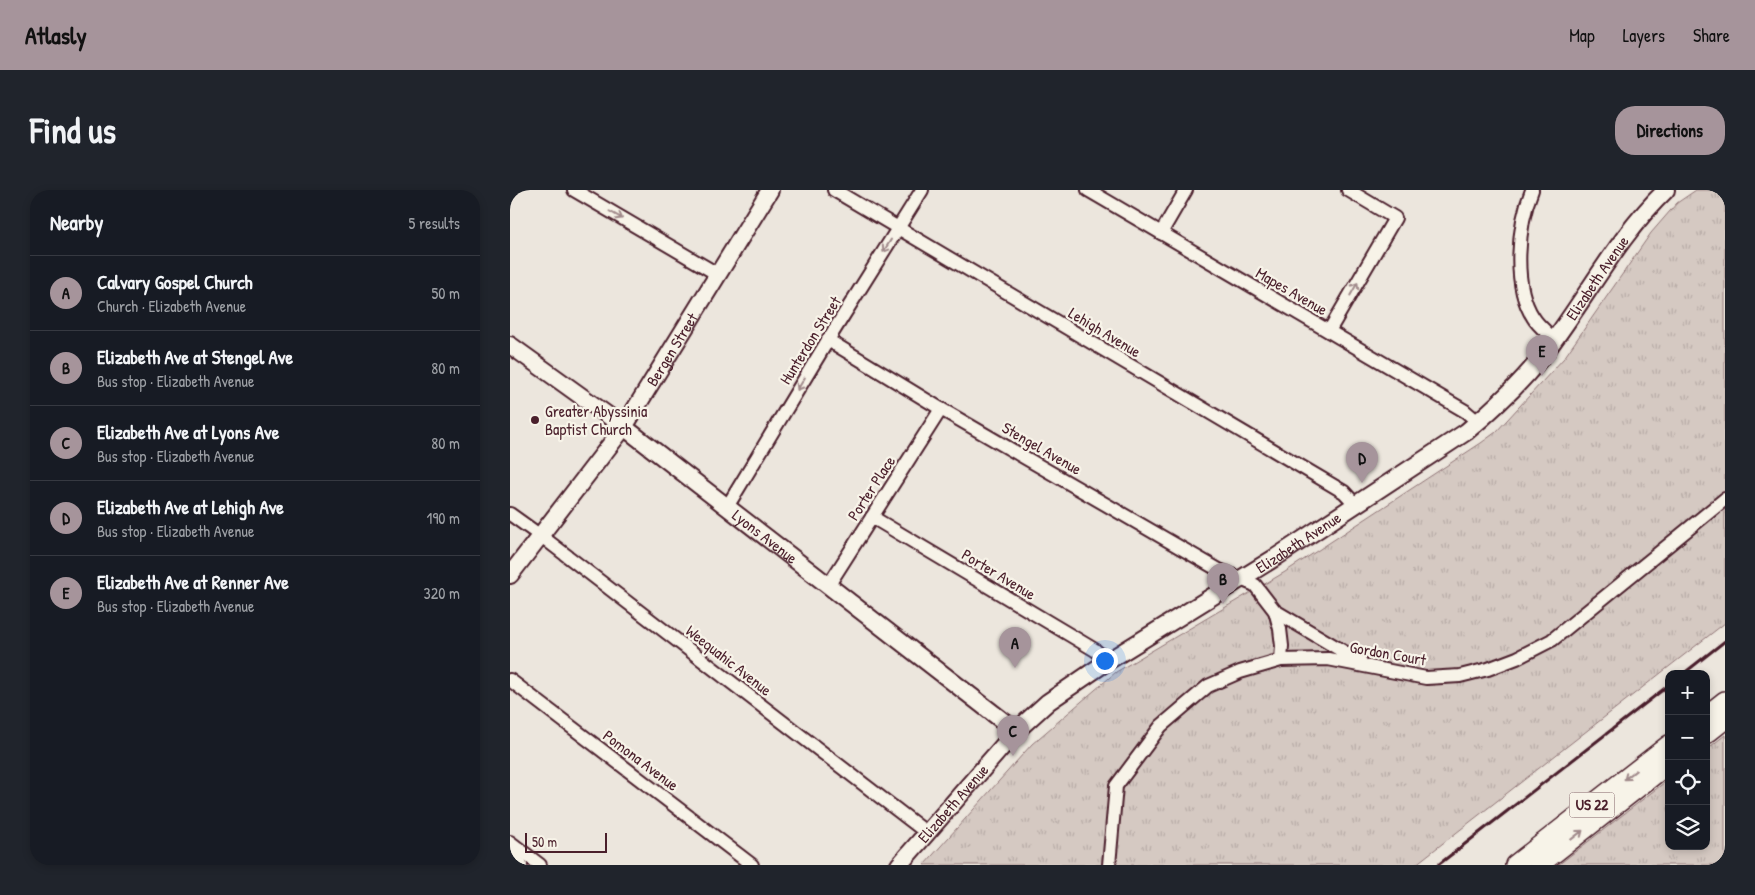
<!DOCTYPE html>
<html lang="en">
<head>
<meta charset="utf-8">
<style>
	body { margin:0; font-family:"Patrick Hand",sans-serif; background:#20242c; color:#f1f3f6 }
	.controls { position:absolute; right:15px; bottom:15px; display:grid; overflow:hidden; border-radius:10px; box-shadow:0 2px 8px #0003 }
	.controls button { width:45px; height:45px; display:grid; place-items:center; padding:0; border:0; border-bottom:1px solid #363941; background:#171b24; color:#f1f3f6; font:25px sans-serif }
	.scale { position:absolute; left:15px; bottom:12px; width:82px; box-sizing:border-box; padding-left:5px; border:2px solid #4a1f2b; border-top:0; font-size:14px; line-height:18px; white-space:nowrap; color:#4a1f2b; -webkit-text-stroke:4px #f7f3e8; paint-order:stroke }
	.you { position:absolute; left:594px; top:470px; width:18px; height:18px; margin:-12px; border:4px solid #fff; border-radius:50%; background:#1a73e8; box-shadow:0 0 0 8px #1a73e833 }
	.badge { display:grid; place-items:center; width:32px; height:32px; border-radius:50%; background:#a6949b; color:#111; font-size:16px; font-weight:700 }
	.pin { position:absolute; translate:-50% -41px; filter:drop-shadow(0 1px 2px #0008) }
	.pin::after { content:''; position:absolute; top:26px; width:18px; height:15px; background:inherit; clip-path:polygon(0 0,100% 0,50% 100%) }
	.list { margin:0; padding:0; list-style:none }
	h2 { display:flex; justify-content:space-between; align-items:center; height:65px; margin:0; padding:0 20px; font-size:21px }
	h2 small { font-size:16px; font-weight:400; color:#9ea1a6 }
	.list li { display:grid; grid-template-columns:32px 1fr auto; gap:15px; align-items:center; box-sizing:border-box; height:75px; padding:0 20px; border-top:1px solid #363941 }
	.list b { display:block; font-size:19px; white-space:nowrap }
	.list p { margin:0; font-size:16px; white-space:nowrap; color:#9ea1a6 }
	.list em { font-size:16px; font-style:normal; color:#9ea1a6 }
	.icon { flex:none; width:28px; height:28px; fill:none; stroke:currentColor; stroke-width:2; stroke-linecap:round; stroke-linejoin:round }
	.map { position:relative; flex:none; width:1215px; height:675px; overflow:hidden; border-radius:20px }
	header { display:flex; align-items:center; gap:30px; box-sizing:border-box; height:70px; padding:0 25px; background:#a6949b; color:#111 }
	header strong { font-size:24px }
	nav { display:flex; gap:28px; margin-inline-start:auto; font-size:18px }
	.intro { display:flex; align-items:center; justify-content:space-between; box-sizing:border-box; height:120px; padding:0 30px }
	h1 { margin:0; font-size:35px }
	.button { padding:12px 22px; border-radius:20px; background:#a6949b; color:#111; font-size:18px; font-weight:700 }
	main { display:flex; gap:30px; padding:0 30px }
	aside { flex:1; background:#171b24; border-radius:20px; box-shadow:0 2px 8px #0003 }
	.map>svg:first-child { display:block }
	.park { fill:url(#park-tufts); stroke:#907476 }
	.lines { fill:none; stroke-linecap:round; stroke-linejoin:round }
	.minor-casing { stroke:#4a1f2b; stroke-width:16 }
	.major-casing { stroke:#4a1f2b; stroke-width:20 }
	.highway-casing { stroke:#4a1f2b; stroke-width:22 }
	.minor { stroke:#f7f3e8; stroke-width:12 }
	.major { stroke:#f7f3e8; stroke-width:16 }
	.highway { stroke:#f7f3e8; stroke-width:19 }
	.rail { stroke:#4a1f2b; stroke-width:3 }
	.oneway { stroke:#a0898a }
	.poi-dot { fill:#4a1f2b; stroke:#f7f3e8; stroke-width:2 }
	.labels { text-anchor:middle; stroke-width:4.5; stroke-linejoin:round; paint-order:stroke }
	.shield { fill:#f7f3e8; stroke:#7e5f64; stroke-width:1 }
	.shield-label { font-size:15px; font-weight:bold; fill:#4a1f2b }
	.street-label { font-size:16px; fill:#4a1f2b; stroke:#f7f3e8 }
	.poi-label { font-size:16px; fill:#4a1f2b; stroke:#f7f3e8; text-anchor:start }
</style>
</head>
<body>
<header>
<strong>Atlasly</strong>
<nav><a>Map</a><a>Layers</a><a>Share</a></nav>
</header>
<div class="intro"><h1>Find us</h1><a class="button">Directions</a></div>
<main>
<aside>
<h2>Nearby<small>5 results</small></h2>
<ul class="list">
<li><span class="badge">A</span><div><b>Calvary Gospel Church</b><p>Church · Elizabeth Avenue</p></div><em>50 m</em></li>
<li><span class="badge">B</span><div><b>Elizabeth Ave at Stengel Ave</b><p>Bus stop · Elizabeth Avenue</p></div><em>80 m</em></li>
<li><span class="badge">C</span><div><b>Elizabeth Ave at Lyons Ave</b><p>Bus stop · Elizabeth Avenue</p></div><em>80 m</em></li>
<li><span class="badge">D</span><div><b>Elizabeth Ave at Lehigh Ave</b><p>Bus stop · Elizabeth Avenue</p></div><em>190 m</em></li>
<li><span class="badge">E</span><div><b>Elizabeth Ave at Renner Ave</b><p>Bus stop · Elizabeth Avenue</p></div><em>320 m</em></li>
</ul>
</aside>
<div class="map">
<svg width="1215" height="675" viewBox="0 0 1215 675">
	<defs>
		<pattern id="park-tufts" width="24" height="20" patternUnits="userSpaceOnUse" patternTransform="scale(1.25)"><rect width="24" height="20" fill="#d5c9c2"/><path d="M3 7l-1-3M5 7V3M7 7l1-3M15 17l-1-3M17 17v-4M19 17l1-3" fill="none" stroke="#b8aca7"/></pattern>
	</defs>
	<rect width="100%" height="100%" fill="#ece6dd"/>
	<filter id="ink" filterUnits="userSpaceOnUse"><feTurbulence type="fractalNoise" baseFrequency=".02" numOctaves="2"/><feDisplacementMap in="SourceGraphic" scale="10" xChannelSelector="R" yChannelSelector="G"/><feConvolveMatrix kernelMatrix="1 2 1 2 8 2 1 2 1" color-interpolation-filters="sRGB"/></filter>
	<g filter="url(#ink)">
		<g class="park">
			<path d="M1186,0H1215V433L905,675H414L522,554L606,482L775,382L971,253L986,242L1054,168L1141,43L1167,13Z"/>
			<path d="M1215,545V675H1048L1159,589V656H1196V560Z"/>
		</g>
		<g class="lines">
			<defs>
				<g id="minor">
					<path d="M64,0L209,85"/>
					<path d="M324,0L834,302L846,315"/>
					<path d="M578,0L955,221L968,232"/>
					<path d="M1022,0C1008,34 1002,95 1023,127C1028,136 1037,142 1044,149"/>
					<path d="M651,43L676,0"/>
					<path d="M819,141L885,28L838,0"/>
					<path d="M318,150L431,219L709,380L745,395L765,421L770,439L772,456L771,470"/>
					<path d="M217,317L318,150L412,0"/>
					<path d="M0,324L39,352L417,643"/>
					<path d="M362,327L585,460L598,471"/>
					<path d="M318,396L431,219"/>
					<path d="M765,421L851,472"/>
					<path d="M0,490L242,675"/>
					<path d="M0,652L30,675"/>
					<path d="M0,666L11,675"/>
					<path d="M599,675L606,596L651,536L698,496L730,482L771,470L818,469L916,488L950,486L978,479L1007,468L1042,450L1215,309"/>
				</g>
				<g id="major">
					<path id="s1" d="M0,155L114,237L506,541"/>
					<path id="s2" d="M0,385L114,237L260,0"/>
					<path id="s3" d="M389,675L506,541L538,512L598,471L766,367L956,242C982,220 1008,196 1029,170C1073,115 1105,49 1156,0"/>
				</g>
				<g id="highway">
					<path d="M1196,526L1215,511"/>
					<path d="M1196,544L1215,529"/>
					<path d="M1005,675L1159,555"/>
					<path d="M1029,675L1159,573"/>
				</g>
			</defs>
			<use href="#minor" class="minor-casing"/>
			<use href="#major" class="major-casing"/>
			<use href="#highway" class="highway-casing"/>
			<use href="#minor" class="minor"/>
			<use href="#major" class="major"/>
			<use href="#highway" class="highway"/>
			<g class="rail">
				<path d="M1173,484L1215,451"/>
				<path d="M928,675L1159,495"/>
			</g>
		</g>
		<defs><path id="oneway-shaft" d="M-6 0H5M1.5-3L5.5 0L1.5 3" fill="none" stroke-width="1.6" stroke-linecap="round" stroke-linejoin="round" transform="scale(1.25)"/></defs>
		<g class="oneway">
			<use href="#oneway-shaft" transform="translate(106 25) rotate(30)"/>
			<use href="#oneway-shaft" transform="translate(377 56) rotate(122)"/>
			<use href="#oneway-shaft" transform="translate(844 99) rotate(-60)"/>
			<use href="#oneway-shaft" transform="translate(291 194) rotate(121)"/>
			<use href="#oneway-shaft" transform="translate(1120 585) rotate(142)"/>
			<use href="#oneway-shaft" transform="translate(1067 645) rotate(-38)"/>
		</g>
	</g>
	<circle class="poi-dot" cx="25" cy="230" r="5"/>
	<g class="labels">
		<rect class="shield" x="1059.5" y="602.5" width="45" height="25" rx="4"/>
		<g class="shield-label">
			<text x="1082" y="620">US 22</text>
		</g>
		<g class="street-label">
			<text dy="6" stroke="none"><textPath href="#s3" startOffset="922">Elizabeth Avenue</textPath></text>
			<text transform="translate(782 101) rotate(30)" y="6">Mapes Avenue</text>
			<text transform="translate(595 142) rotate(31)" y="6">Lehigh Avenue</text>
			<text transform="translate(300 150) rotate(-58)" y="6">Hunterdon Street</text>
			<text dy="6" stroke="none"><textPath href="#s2" startOffset="278">Bergen Street</textPath></text>
			<text transform="translate(532 258) rotate(30)" y="6">Stengel Avenue</text>
			<text transform="translate(361 298) rotate(-57)" y="6">Porter Place</text>
			<text dy="6" stroke="none"><textPath href="#s1" startOffset="319">Lyons Avenue</textPath></text>
			<text dy="6" stroke="none"><textPath href="#s3" startOffset="518">Elizabeth Avenue</textPath></text>
			<text transform="translate(489 384) rotate(31)" y="6">Porter Avenue</text>
			<text transform="translate(878 463) rotate(10)" y="6">Gordon Court</text>
			<text transform="translate(219 470) rotate(38)" y="6">Weequahic Avenue</text>
			<text transform="translate(131 570) rotate(37)" y="6">Pomona Avenue</text>
			<text dy="6" stroke="none"><textPath href="#s3" startOffset="82">Elizabeth Avenue</textPath></text>
		</g>
		<g class="poi-label">
			<text x="35" y="227">Greater Abyssinia<tspan x="35" dy="18">Baptist Church</tspan></text>
		</g>
	</g>
</svg>
<div class="controls">
<button>+</button>
<button>−</button>
<button><svg class="icon" aria-label="locate" viewBox="0 0 24 24"><circle cx="12" cy="12" r="6"/><path d="M12 2v4M12 18v4M2 12h4M18 12h4"/></svg></button>
<button><svg class="icon" aria-label="layers" viewBox="0 0 24 24"><path d="M12 4l9 5-9 5-9-5zM3 14l9 5 9-5"/></svg></button>
</div>
<div class="scale">50 m</div>
<div class="you"></div>
<div class="pin badge" style="left:505px;top:478px">A</div>
<div class="pin badge" style="left:713px;top:414px">B</div>
<div class="pin badge" style="left:503px;top:566px">C</div>
<div class="pin badge" style="left:852px;top:293px">D</div>
<div class="pin badge" style="left:1032px;top:186px">E</div>
</div>
</main>
</body>
</html>
